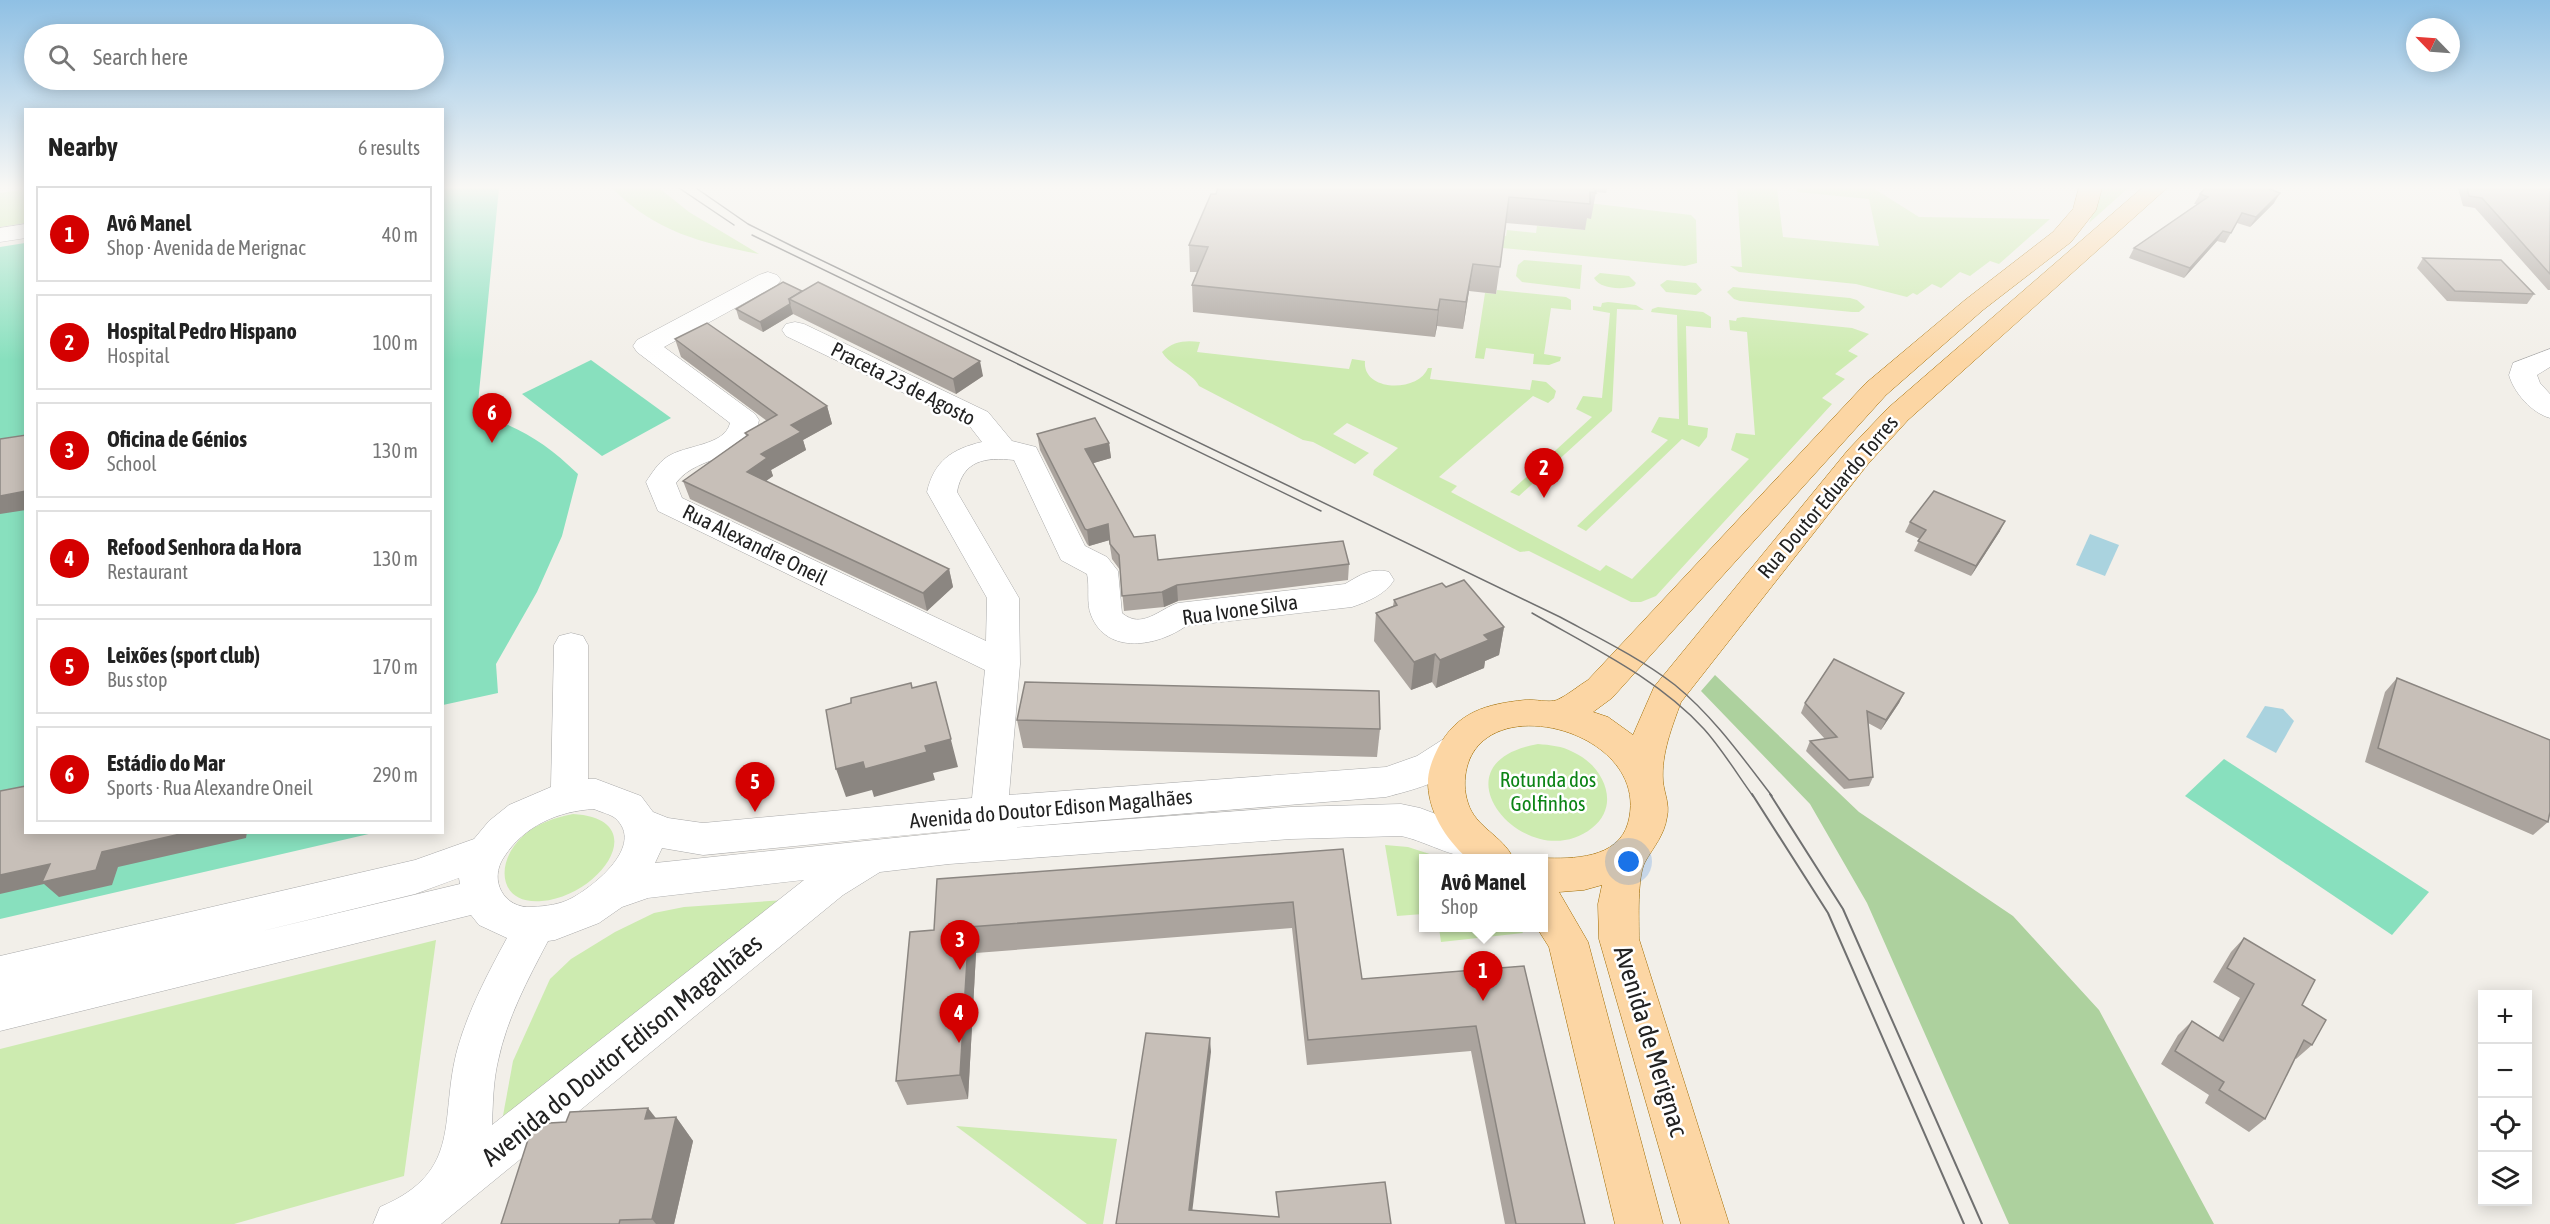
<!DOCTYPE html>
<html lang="en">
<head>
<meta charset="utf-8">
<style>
	body { margin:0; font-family:"Asap Condensed",sans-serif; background:#f6f6f6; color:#222 }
	.controls { position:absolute; right:18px; bottom:18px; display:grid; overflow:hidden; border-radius:0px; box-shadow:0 3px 15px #0003 }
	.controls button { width:54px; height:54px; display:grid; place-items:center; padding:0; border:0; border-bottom:2px solid #e0e0e0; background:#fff; color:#222; font:30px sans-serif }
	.compass { position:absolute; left:2406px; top:18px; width:54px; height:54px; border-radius:50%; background:#fff; box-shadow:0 3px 15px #0003; rotate:295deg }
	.you { position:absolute; left:1629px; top:862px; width:21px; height:21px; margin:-15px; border:4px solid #fff; border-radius:50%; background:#1a73e8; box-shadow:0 0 0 9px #1a73e833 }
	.badge { display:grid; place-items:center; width:39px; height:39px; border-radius:50%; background:#d40000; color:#fff; font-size:20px; font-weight:700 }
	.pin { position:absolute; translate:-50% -50px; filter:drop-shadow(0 2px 3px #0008) }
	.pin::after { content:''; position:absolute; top:32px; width:21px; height:18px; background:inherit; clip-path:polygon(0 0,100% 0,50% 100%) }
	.popup { position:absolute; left:1419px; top:854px; width:129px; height:78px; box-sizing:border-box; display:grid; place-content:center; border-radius:0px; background:#fff; filter:drop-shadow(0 2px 4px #0005); font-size:20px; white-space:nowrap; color:#767676 }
	.popup b { font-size:22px; color:#222 }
	.popup::after { content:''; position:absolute; left:50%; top:100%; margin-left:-12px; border:12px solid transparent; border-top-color:#fff }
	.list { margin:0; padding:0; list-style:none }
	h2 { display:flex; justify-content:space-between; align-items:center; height:78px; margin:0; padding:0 24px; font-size:26px }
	h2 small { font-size:20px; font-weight:400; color:#767676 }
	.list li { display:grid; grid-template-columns:39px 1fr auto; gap:18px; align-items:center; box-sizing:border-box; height:96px; margin:0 12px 12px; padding:0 12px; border:2px solid #e0e0e0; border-radius:0px }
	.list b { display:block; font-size:22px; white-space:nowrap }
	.list p { margin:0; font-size:20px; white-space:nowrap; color:#767676 }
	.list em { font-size:20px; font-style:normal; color:#767676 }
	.icon { flex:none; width:33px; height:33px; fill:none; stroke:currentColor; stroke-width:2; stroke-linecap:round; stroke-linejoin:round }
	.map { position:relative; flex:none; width:2550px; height:1224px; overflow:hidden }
	.search { position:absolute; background:#fff; box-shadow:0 3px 15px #0003; left:24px; top:24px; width:420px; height:66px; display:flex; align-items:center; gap:15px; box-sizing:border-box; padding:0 21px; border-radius:33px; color:#767676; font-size:22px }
	.panel { position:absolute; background:#fff; box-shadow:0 3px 15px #0003; left:24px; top:108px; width:420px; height:726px; border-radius:0px }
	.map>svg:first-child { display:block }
	.grass { fill:#cdebb0 }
	.forest { fill:#add19e }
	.pitch { fill:#88e0be }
	.water { fill:#aad3df }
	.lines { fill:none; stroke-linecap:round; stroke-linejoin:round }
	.minor-casing { stroke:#a9a9a9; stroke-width:1 }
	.major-casing { stroke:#a06b00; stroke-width:1 }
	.minor { fill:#fff; fill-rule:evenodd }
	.major { fill:#fcd6a4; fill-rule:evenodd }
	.tram-far1 { stroke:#707070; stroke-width:1.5 }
	.tram { stroke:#707070; stroke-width:2 }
	.wall { fill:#aba49e }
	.shaded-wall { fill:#8b8681 }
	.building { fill:#c7bfb8; stroke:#8b8681; stroke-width:1.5 }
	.labels { text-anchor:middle; stroke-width:5; stroke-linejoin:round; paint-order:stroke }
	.street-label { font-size:21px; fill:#222; stroke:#fff }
	.park-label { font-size:21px; fill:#0c8416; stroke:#fff }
	.near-street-label { font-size:26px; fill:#222; stroke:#fff }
</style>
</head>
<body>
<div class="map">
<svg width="2550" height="1224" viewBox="0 0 2550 1224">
	<rect width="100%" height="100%" fill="#f2efe9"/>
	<g class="grass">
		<path d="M659,188L689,212L759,254C702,243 655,232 612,188Z"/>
		<path d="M1737,188H1777L1783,237L1879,246L1869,199L1797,192L1796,188H1873L1919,217L2050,219L1999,264L1990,261L1970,276L1960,272L1941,288L1932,284L1917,295L1913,293L1907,297L1856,284L1739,272L1730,266L1742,267Z"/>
		<path d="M2103,188H2128L2089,223Z"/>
		<path d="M25,189V223L0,227V193Z"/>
		<path d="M1579,202L1691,215L1696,220L1697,263L1685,266L1503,248V242L1492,234L1506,236L1507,230L1536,233L1537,226L1585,230V223Z"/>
		<path d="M1524,260L1582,265L1580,289L1522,282L1516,276L1518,265Z"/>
		<path d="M1600,273L1629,276L1636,283L1634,286C1622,290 1600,289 1594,278Z"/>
		<path d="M1667,280L1696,283L1702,290L1696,295L1666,292L1660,285Z"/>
		<path d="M1733,287L1850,298L1857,300L1865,307L1859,312H1852L1740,301L1734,299L1727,292Z"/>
		<path d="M1497,290L1566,297L1571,300V310L1551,308L1544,354L1561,357L1560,361L1549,365L1533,364L1534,354L1486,348L1484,359L1475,358L1485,293L1496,294Z"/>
		<path d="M1608,302L1636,305L1644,310L1617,309L1612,411L1519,496L1510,492L1592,417L1576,409L1583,396L1602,398L1610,313L1593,310V306L1601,307L1602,303Z"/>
		<path d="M1658,307L1703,312L1711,317V328L1686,326L1688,425L1708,428L1707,437L1699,447L1682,439L1586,531L1577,526L1668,440L1651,432L1659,417L1679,419L1677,315L1651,312L1652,309Z"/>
		<path d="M1743,317L1852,328L1869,334L1848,351L1858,356L1835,374L1845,379L1822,398L1832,404L1656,596L1641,602H1631L1529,551L1520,552L1373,475L1374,470L1398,448L1347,423L1333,434L1369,453L1355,464L1313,442L1303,440L1199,386C1191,371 1171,367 1162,352C1173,341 1186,340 1200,342L1197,352L1349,369L1352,359L1365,361C1362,392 1418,393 1428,368H1432L1430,379L1530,390L1532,380L1546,382L1556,391L1554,398L1548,403L1533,396L1439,477L1457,486L1451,492L1600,571L1606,565L1632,579L1749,459L1731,450L1736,433L1755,435L1747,332L1730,330L1729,320L1736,321L1737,318Z"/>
		<path d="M1538,744C1550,745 1562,746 1573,752C1603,765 1622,805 1592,828C1528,879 1427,763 1538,744Z"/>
		<path d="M573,814C654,819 601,896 542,901C497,905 495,861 523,836C537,823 554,818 573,814Z"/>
		<path d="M1385,845L1408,847L1442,858H1423V914L1397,916Z"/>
		<path d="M800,899L500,1132L513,1061L550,979L571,959L615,932L654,913L684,907Z"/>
		<path d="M1439,928H1520L1523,933L1441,942Z"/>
		<path d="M436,940L404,1176L234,1224H0V1049Z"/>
		<path d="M956,1126L1117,1139L1103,1224H1087Z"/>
	</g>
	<path class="forest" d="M1715,675L1859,812L2013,916L2099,1010L2214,1224H2009L1867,903L1810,804L1701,691Z"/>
	<g class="pitch">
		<path d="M443,188H499L477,413C521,428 545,442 578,474L562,536L537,592L496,664L498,693L443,705Z"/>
		<path d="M25,243L26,832L373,833L0,919V247Z"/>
		<path d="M591,360L671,418L602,456L522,394Z"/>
		<path d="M2224,759L2429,892L2392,935L2185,796Z"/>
	</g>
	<g class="water">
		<path d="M2090,534L2119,545L2105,576L2076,565Z"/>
		<path d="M2265,706L2283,709L2294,721L2276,753L2246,737Z"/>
	</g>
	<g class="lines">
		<defs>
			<g id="minor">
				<path d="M26,224V238L0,242V228Z"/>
				<path d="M768,272L777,275L781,280L777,285L664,347L755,414L759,420C751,463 699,452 676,483L682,498L986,641L987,598L927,492C934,461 952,449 982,442L968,424L786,336L782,330L786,324L795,322L804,324L988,412L1012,441L1036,447L1085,546L1107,557L1118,571L1122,613C1142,630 1159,609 1178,603L1345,584C1360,575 1372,567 1389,572L1394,580C1386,594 1367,602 1352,607L1186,626C1158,646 1107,656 1091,615C1086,603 1090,587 1087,574L1061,560L1014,460C985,457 963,460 957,492L1019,598L1020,664L1009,795L1386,767L1417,756L1442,740L1455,736L1468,740L1473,750C1458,779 1416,789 1386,797L1008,828L1291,807L1401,804L1420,808L1489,834L1494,845L1489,856C1463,865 1427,841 1401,836L1291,839L949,864L880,872L843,895L441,1224H373L380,1207C465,1171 438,1118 458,1047C469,1009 488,973 507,938L479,925L471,915L0,1031V956L415,860L474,839L489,821L509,805L551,787L554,645L559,636L571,633L583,636L588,645V779H596L641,796L653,812L668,818L703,823L972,798L985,670L658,511L646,482C652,473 658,463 667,457C684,445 725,446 730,423L637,352L633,346L637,340L759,275ZM594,809C600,812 610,814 615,818C646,845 594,886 572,898C559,905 546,906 532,907C504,909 488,880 504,857C524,826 558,811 594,809ZM970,829V830L655,863L662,848L703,855ZM459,878L460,884L258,932L415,894ZM804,880L492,1125C493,1104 493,1082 498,1061C507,1018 528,979 548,941L555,940L599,923L622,907L648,898Z"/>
				<path d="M2550,349V367L2537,375L2540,383L2550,394V418C2532,413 2514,393 2509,375L2513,363Z"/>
			</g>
			<path id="major" d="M2079,188H2102L2096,210L2071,242L1983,310L1886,395L1612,698L1593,712L1608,717L1633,735L1654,687L1848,450L1888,408L2142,188H2167L1908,420L1868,464L1681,702C1672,727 1661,754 1663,781C1664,793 1670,804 1667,817C1664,836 1654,846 1645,862C1637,877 1639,921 1639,939L1729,1224H1681L1599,939L1598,904L1602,885L1584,890L1559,892L1588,942L1663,1224H1615L1549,947L1537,928H1543V858C1572,859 1618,859 1628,823C1653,733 1488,687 1467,767C1464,779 1464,791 1468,803C1475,827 1503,836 1513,858H1467C1445,838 1427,810 1428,779C1429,768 1433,758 1438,748C1457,712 1486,704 1525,700C1535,699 1549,703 1557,700C1568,695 1578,686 1588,680L1866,383L1965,300L2053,232L2073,209Z"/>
		</defs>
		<use href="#minor" class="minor-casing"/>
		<use href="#major" class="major-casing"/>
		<use href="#minor" class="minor"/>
		<use href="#major" class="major"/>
		<g class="tram-far1">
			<path d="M679,188L734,225"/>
			<path d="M696,188L748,224L794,247L1560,617C1599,638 1640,658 1675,685C1713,716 1742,757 1772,796"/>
			<path d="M752,235L1321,511"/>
			<path d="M1532,613C1591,647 1657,678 1704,729C1722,749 1737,774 1753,796"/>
		</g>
		<g class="tram">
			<path d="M1752,794L1828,913L1964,1224"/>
			<path d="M1770,794L1843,909L1982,1224"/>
		</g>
	</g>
	<g class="wall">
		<path d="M1218,188H1607L1606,193L1596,192L1591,219L1587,218L1585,230L1506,223L1496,294L1469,291L1463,329L1437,326L1435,337L1193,312L1192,285L1197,272H1190L1189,245Z"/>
		<path d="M2458,188H2550V290H2548L2475,208L2463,206Z"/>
		<path d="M2200,194L2274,203L2250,227L2237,223L2225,243L2217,241L2184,278L2129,258L2134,248L2197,204H2194Z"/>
		<path d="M2423,258L2534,294L2527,304L2447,301L2417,268Z"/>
		<path d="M783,282L983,376L956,394L793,314L763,332L739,319L736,309Z"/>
		<path d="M675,339L827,406L832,424L803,440L806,450L771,470L773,476L766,481L949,569L953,587L927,611L690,499L683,481L746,436L745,433L767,421L681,357Z"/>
		<path d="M1037,434L1109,443L1111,458L1093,463L1134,537L1158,560L1349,564L1348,580L1178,601L1164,607L1124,611L1120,570L1112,559L1109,540L1089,546L1087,544L1040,450Z"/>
		<path d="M1910,522L2000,531L1971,576L1914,551L1920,539L1905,532Z"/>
		<path d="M1446,587L1504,627L1499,655L1485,661L1484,668L1436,688L1432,682L1411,690L1374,641L1376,613L1393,606L1394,600Z"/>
		<path d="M2397,678L2548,822L2533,835L2365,762L2385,692Z"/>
		<path d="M1904,693L1899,703L1881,730L1868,723L1873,777L1869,786L1844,789L1806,751L1810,741L1825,739L1801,713L1805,703Z"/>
		<path d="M1017,720L1380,729L1377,757L1023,748Z"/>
		<path d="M1343,849L1362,979L1524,966L1585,1224H1505L1471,1051L1307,1065L1292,928L976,953L968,1099L907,1105L896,1081L934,930Z"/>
		<path d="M2244,938L2302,1005L2312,1045L2296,1059L2295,1058L2265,1119L2249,1132L2205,1103L2209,1095L2161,1064L2178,1035L2192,1021L2218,1038L2240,998L2213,982L2231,952Z"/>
		<path d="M676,1117L693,1141L674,1224H501L656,1119Z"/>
	</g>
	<g class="shaded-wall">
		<path d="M2280,193L2274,203L2250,227L2256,217Z"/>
		<path d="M2223,231L2217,241L2184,278L2190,268Z"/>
		<path d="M1473,264L1469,291L1463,329L1466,302Z"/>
		<path d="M1440,299L1437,326L1435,337L1438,310Z"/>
		<path d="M790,304L793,314L763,332L760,322Z"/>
		<path d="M980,361L983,376L956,394L953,379Z"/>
		<path d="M827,406L832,424L803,440L806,450L771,470L773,476L753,490L747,472L761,454L791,425Z"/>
		<path d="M1109,443L1111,458L1087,465L1085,449Z"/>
		<path d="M26,491V510L0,514V496Z"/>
		<path d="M2005,521L2000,531L1971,576L1976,566Z"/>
		<path d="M1108,524L1110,540L1089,546L1087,530Z"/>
		<path d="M949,569L953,587L927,611L923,593Z"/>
		<path d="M1177,585L1178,601L1164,607L1162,592Z"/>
		<path d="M1504,627L1499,655L1485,661L1484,668L1436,688L1440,660L1484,635Z"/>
		<path d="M1435,654L1432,682L1411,690L1414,662Z"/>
		<path d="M936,682L958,767L933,773L935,780L874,797L872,790L846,797L836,769Z"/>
		<path d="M1904,693L1899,703L1881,730L1886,720Z"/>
		<path d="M189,832H247L246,838L118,867L112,885L59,897L44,884L0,894V875Z"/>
		<path d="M969,927L976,953L968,1099L960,1075Z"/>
		<path d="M1210,1038L1211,1052L1191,1222L1189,1210Z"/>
		<path d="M648,1108L666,1131L645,1119Z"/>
		<path d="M676,1117L693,1141L674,1224H656L652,1219Z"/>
	</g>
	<g class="building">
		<path d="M1218,188H1594L1596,193L1590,192V204L1509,197L1500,267L1473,264L1466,302L1440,299L1438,310L1192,285L1208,247L1189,245L1211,194H1216Z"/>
		<path d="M2205,188H2267L2280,193L2256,217L2242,213L2231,233L2223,231L2190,268L2134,248L2208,197L2200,194Z"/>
		<path d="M2467,188H2550V274L2482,198L2469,196Z"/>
		<path d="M2423,258L2501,260L2534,294L2455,291Z"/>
		<path d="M783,282L802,291L789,299L790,304L760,322L736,309Z"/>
		<path d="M818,282L980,361L953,379L789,299Z"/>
		<path d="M707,323L827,406L791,425L801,432L761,454L767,458L747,472L949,569L923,593L683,481L748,435L745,433L777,415L675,339Z"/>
		<path d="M1095,418L1109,443L1085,449L1134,537L1155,535L1158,560L1343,541L1349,564L1177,585L1162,592L1122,596L1119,555L1110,544L1108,524L1087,530L1085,529L1037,434Z"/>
		<path d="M26,435V491L0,496V439Z"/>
		<path d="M1934,491L2005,521L1976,566L1918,541L1926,530L1910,522Z"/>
		<path d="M1464,580L1504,627L1484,635L1489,640L1440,660L1435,654L1414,662L1376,613L1397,605L1394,600L1442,583L1446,587Z"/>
		<path d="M1834,659L1904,693L1886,720L1867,711L1873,777L1849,780L1810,741L1837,737L1805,703Z"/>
		<path d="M2397,678L2550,740V812L2548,822L2378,748Z"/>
		<path d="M936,682L951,739L925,746L927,752L865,769L863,762L836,769L826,710L851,703V698L911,683L912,688Z"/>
		<path d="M1025,682L1379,691L1380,729L1017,720Z"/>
		<path d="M26,786V832H189L102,852L96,870L42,882L50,864L0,875V791Z"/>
		<path d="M1343,849L1362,979L1524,966L1585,1224H1516L1476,1026L1308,1040L1293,902L969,927L960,1075L896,1081L910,932L934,930L937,879Z"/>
		<path d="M2244,938L2315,980L2302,1005L2326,1020L2312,1045L2304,1040L2265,1119L2219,1090L2224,1082L2175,1051L2192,1021L2223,1041L2254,984L2227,968Z"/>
		<path d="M1146,1033L1210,1038L1189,1210L1279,1217L1276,1192L1385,1182L1391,1224H1116Z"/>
		<path d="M648,1108L645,1119L676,1117L652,1219L620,1220L619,1224H501L533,1124L566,1122L570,1112Z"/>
	</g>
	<linearGradient id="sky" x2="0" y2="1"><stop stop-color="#8fc0e4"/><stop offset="0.52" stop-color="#f9f8f5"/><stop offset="1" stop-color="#f9f8f5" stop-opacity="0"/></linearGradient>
	<rect width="2550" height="360" fill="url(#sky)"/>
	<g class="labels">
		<g class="street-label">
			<text transform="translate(903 384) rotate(27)" y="7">Praceta 23 de Agosto</text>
			<text transform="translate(1828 497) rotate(-50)" y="7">Rua Doutor Eduardo Torres</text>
			<text transform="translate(755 545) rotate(26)" y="7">Rua Alexandre Oneil</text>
			<text transform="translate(1240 610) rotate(-8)" y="7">Rua Ivone Silva</text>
			<text transform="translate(1051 809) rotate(-5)" y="7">Avenida do Doutor Edison Magalhães</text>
		</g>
		<g class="park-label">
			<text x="1548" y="787">Rotunda dos<tspan x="1548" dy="24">Golfinhos</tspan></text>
		</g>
		<g class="near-street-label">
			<text transform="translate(1651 1041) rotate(73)" y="9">Avenida de Merignac</text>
			<text transform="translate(622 1050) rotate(-39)" y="9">Avenida do Doutor Edison Magalhães</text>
		</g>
	</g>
</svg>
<div class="controls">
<button>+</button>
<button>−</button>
<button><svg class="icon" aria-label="locate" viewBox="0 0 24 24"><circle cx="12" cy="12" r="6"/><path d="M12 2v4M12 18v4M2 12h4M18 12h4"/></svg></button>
<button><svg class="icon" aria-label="layers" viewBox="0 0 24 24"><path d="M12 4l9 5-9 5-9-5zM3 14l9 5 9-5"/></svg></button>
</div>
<svg class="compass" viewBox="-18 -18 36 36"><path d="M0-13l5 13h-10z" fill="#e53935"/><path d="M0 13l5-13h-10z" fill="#767676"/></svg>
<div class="you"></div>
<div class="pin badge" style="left:1483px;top:1001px">1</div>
<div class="popup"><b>Avô Manel</b>Shop</div>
<div class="pin badge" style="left:1544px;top:498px">2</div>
<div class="pin badge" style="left:960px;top:970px">3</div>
<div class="pin badge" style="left:959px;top:1043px">4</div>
<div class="pin badge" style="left:755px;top:812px">5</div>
<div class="pin badge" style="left:492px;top:443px">6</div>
<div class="search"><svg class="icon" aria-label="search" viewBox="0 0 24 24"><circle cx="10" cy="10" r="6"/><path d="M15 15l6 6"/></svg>Search here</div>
<section class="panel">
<h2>Nearby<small>6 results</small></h2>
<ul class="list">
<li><span class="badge">1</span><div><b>Avô Manel</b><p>Shop · Avenida de Merignac</p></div><em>40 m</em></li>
<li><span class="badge">2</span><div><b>Hospital Pedro Hispano</b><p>Hospital</p></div><em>100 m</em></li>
<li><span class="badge">3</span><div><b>Oficina de Génios</b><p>School</p></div><em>130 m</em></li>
<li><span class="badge">4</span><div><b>Refood Senhora da Hora</b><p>Restaurant</p></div><em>130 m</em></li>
<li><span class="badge">5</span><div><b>Leixões (sport club)</b><p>Bus stop</p></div><em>170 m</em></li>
<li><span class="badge">6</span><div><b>Estádio do Mar</b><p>Sports · Rua Alexandre Oneil</p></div><em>290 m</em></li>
</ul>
</section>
</div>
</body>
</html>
